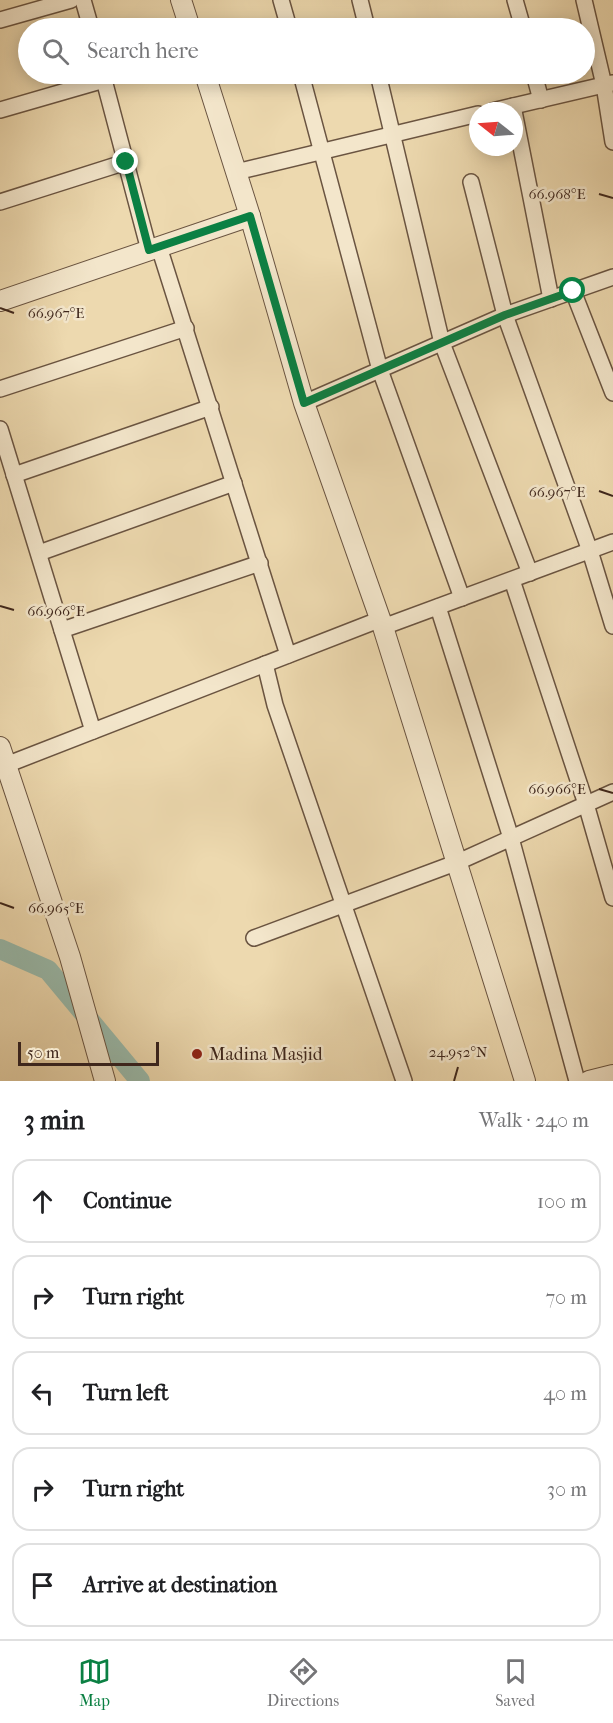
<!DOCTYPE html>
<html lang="en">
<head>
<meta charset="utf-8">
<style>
	body { margin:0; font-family:"IM FELL French Canon",serif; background:#f2f2f2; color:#202124 }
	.compass { position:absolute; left:469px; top:102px; width:54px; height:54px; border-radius:50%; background:#fff; box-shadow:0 3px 15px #0003; rotate:287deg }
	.scale { position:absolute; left:18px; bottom:15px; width:141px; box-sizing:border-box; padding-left:6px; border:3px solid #3f271c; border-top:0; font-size:16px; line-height:21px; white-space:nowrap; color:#3f271c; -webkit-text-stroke:4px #f3e6cb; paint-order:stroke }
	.stop { position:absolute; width:18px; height:18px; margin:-14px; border:4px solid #0b8043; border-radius:50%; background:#fff }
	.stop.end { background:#0b8043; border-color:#fff; box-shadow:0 2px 6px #0008 }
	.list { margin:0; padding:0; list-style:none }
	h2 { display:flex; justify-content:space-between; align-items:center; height:78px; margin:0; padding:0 24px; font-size:26px }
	h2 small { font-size:20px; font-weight:400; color:#757577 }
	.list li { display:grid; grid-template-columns:39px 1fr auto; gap:18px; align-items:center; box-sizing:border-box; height:84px; margin:0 12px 12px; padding:0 12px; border:2px solid #e0e0e0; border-radius:18px }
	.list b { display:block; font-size:22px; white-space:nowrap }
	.list em { font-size:20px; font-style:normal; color:#757577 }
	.icon { flex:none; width:33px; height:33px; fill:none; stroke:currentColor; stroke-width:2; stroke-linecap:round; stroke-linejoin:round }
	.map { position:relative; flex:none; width:613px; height:1081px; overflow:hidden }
	.search { position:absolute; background:#fff; box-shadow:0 3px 15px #0003; left:18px; right:18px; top:18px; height:66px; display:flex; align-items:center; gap:15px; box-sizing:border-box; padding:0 21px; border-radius:33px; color:#757577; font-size:22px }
	.sheet { height:558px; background:#fff }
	nav { display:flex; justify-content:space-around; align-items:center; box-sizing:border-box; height:84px; border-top:2px solid #e0e0e0; background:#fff; font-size:16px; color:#757577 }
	nav a { display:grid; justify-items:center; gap:3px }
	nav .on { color:#0b8043 }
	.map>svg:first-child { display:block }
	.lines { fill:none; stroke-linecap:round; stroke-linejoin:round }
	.canal { stroke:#99baab; stroke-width:20 }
	.minor-casing { stroke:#6a5441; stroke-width:18 }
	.tertiary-casing { stroke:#6a5441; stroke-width:22 }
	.minor { stroke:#f3e6cb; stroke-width:15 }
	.tertiary { stroke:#f3e6cb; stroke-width:20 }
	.route { stroke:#0b8043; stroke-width:8 }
	.ticks { fill:none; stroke:#3f271c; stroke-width:2 }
	.poi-dot { fill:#8f2418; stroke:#f3e6cb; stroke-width:2 }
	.labels { text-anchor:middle; stroke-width:5; stroke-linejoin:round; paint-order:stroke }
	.poi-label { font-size:18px; fill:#3f271c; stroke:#f3e6cb; text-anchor:start }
	.ticks-label { font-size:15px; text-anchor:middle; fill:#3f271c; stroke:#f3e6cb; stroke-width:5; stroke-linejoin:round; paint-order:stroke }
</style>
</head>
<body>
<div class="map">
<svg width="613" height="1081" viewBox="0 0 613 1081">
	<rect width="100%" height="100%" fill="#edd9af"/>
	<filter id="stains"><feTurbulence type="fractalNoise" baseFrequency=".00333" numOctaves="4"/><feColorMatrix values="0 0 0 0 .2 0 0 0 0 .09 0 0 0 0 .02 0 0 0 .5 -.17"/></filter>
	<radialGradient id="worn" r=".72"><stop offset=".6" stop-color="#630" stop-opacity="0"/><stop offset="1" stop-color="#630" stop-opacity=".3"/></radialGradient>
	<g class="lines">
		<path class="canal" d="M0,949L48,970L140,1081"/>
		<defs>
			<g id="minor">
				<path d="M83,0L91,28"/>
				<path d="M281,0L289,28"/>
				<path d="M360,0L367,28"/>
				<path d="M515,0L523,28"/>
				<path d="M584,0L604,85L613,142"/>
				<path d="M0,20L71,0"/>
				<path d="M301,74L380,370L462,598"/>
				<path d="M378,74L442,343L530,573"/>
				<path d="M534,74L541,100"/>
				<path d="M104,80L149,250"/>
				<path d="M513,106L551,299"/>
				<path d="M0,110L104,80L102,74"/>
				<path d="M492,111L612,83"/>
				<path d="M236,172L478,114"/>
				<path d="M471,182L505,315L590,551L613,626"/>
				<path d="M0,202L126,162"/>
				<path d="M159,247L288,655"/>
				<path d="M573,291L613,393"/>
				<path d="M0,389L186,328"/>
				<path d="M304,403L505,315L613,277"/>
				<path d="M0,429L93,731"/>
				<path d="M14,475L211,407"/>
				<path d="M39,553L234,483"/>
				<path d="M512,580L586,804L613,898"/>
				<path d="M438,607L511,838L577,1081"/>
				<path d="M383,627L613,542"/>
				<path d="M62,630L260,563"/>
				<path d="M265,664L275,705L404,1081"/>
				<path d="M6,765L381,619"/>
				<path d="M254,938L458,862L613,792"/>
			</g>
			<g id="tertiary">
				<path d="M181,0L190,28"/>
				<path d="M205,74L250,216L304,403L383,627L525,1081"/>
				<path d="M0,301L250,216"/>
				<path d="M0,747L70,957L105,1081"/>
				<path d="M589,1081L613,1075"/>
			</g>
		</defs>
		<use href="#minor" class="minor-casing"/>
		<use href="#tertiary" class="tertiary-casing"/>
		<use href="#minor" class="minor"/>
		<use href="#tertiary" class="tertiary"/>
	</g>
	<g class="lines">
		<path class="route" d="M126,162L149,250L250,216L304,403L505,315L573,291"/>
	</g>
	<path class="ticks" d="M599,194L613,198M0,308L14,313M599,491L613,496M0,606L14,610M599,789L613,793M0,903L14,908M454,1081L458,1067"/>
	<circle class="poi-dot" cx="197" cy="1054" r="6"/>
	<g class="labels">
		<g class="poi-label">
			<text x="209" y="1060">Madina Masjid</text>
		</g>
	</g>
	<g class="ticks-label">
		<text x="557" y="199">66.968°E</text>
		<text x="56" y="318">66.967°E</text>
		<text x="557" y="497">66.967°E</text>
		<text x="56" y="616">66.966°E</text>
		<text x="557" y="794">66.966°E</text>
		<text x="56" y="913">66.965°E</text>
		<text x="458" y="1057">24.952°N</text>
	</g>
	<rect width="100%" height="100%" filter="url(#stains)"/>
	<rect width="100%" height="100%" fill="url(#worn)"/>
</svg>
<svg class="compass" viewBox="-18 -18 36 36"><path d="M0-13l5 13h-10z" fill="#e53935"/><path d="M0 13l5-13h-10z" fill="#757577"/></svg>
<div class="scale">50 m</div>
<div class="stop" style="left:573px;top:291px"></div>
<div class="stop end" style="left:126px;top:162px"></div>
<div class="search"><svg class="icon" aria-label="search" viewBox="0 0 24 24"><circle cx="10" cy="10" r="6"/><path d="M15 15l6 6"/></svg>Search here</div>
</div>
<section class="sheet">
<h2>3 min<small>Walk · 240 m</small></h2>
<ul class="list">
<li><svg class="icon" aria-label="ahead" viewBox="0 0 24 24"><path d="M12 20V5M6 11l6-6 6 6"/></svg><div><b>Continue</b></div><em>100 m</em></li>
<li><svg class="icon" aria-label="right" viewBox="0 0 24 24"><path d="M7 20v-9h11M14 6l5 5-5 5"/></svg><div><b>Turn right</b></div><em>70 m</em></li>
<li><svg class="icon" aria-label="left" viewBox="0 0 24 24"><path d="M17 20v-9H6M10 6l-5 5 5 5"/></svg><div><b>Turn left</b></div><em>40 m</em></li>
<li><svg class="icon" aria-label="right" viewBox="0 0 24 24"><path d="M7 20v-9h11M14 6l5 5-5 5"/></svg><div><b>Turn right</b></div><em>30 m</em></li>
<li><svg class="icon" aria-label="arrive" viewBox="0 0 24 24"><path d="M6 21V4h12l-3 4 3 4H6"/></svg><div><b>Arrive at destination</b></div></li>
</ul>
</section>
<nav>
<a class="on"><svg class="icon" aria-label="map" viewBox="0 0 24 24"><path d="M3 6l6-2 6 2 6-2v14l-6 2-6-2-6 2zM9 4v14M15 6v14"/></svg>Map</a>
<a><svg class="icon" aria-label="directions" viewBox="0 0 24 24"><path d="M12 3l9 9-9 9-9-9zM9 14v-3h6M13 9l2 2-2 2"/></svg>Directions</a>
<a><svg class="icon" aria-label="saved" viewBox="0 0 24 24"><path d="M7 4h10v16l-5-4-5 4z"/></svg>Saved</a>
</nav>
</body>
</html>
